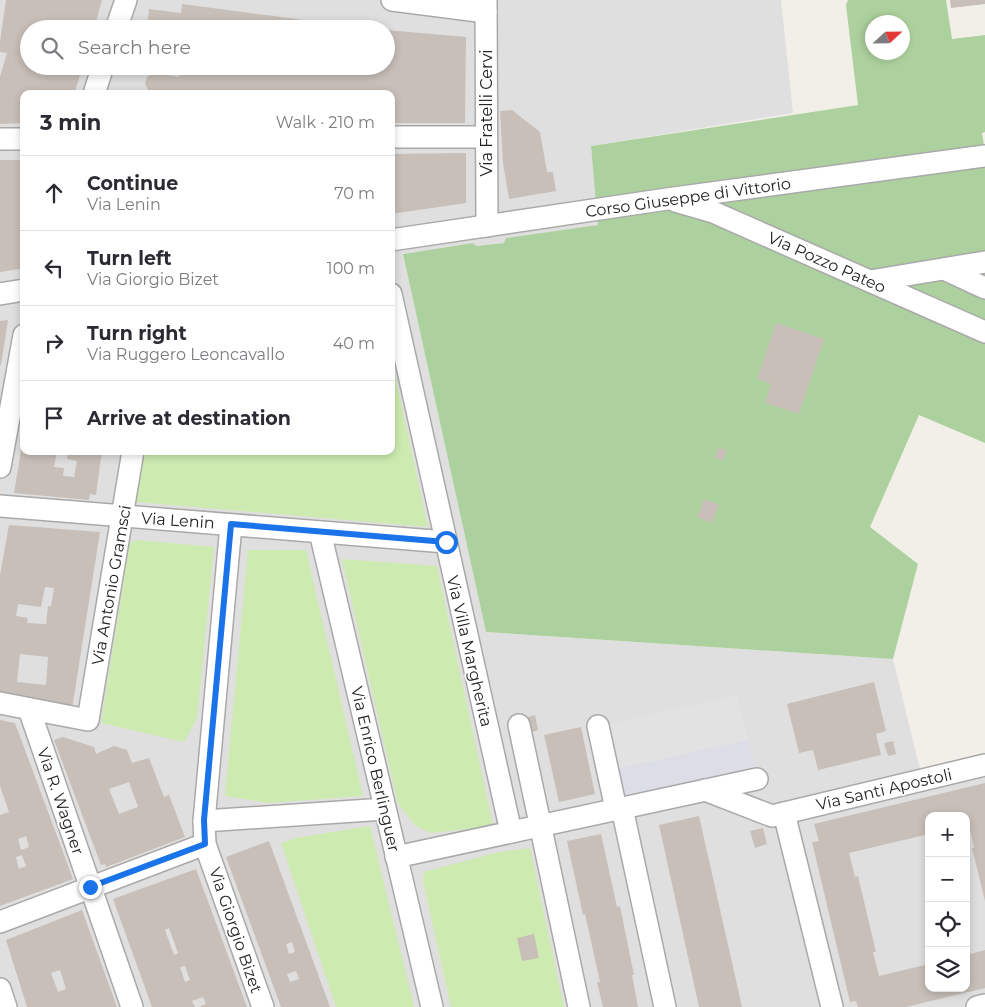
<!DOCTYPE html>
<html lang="en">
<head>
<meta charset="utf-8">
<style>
	body { margin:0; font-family:Montserrat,sans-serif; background:#f2f2f3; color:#2b2b33 }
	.controls { position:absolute; right:15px; bottom:15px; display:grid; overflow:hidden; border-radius:10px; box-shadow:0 2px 8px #0003 }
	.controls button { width:45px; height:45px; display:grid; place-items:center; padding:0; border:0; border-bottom:1px solid #e1e1e2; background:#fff; color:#2b2b33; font:25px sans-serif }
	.compass { position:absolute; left:865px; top:15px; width:45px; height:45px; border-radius:50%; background:#fff; box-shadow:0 2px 8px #0003; rotate:68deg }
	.stop { position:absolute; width:15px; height:15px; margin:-11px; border:4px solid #1a73e8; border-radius:50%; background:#fff }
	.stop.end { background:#1a73e8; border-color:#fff; box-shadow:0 1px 5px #0008 }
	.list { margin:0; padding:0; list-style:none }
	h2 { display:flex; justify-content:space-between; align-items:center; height:65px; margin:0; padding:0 20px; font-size:21px }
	h2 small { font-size:16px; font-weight:400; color:#7c7c81 }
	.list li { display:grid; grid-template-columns:32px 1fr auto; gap:15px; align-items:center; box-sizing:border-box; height:75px; padding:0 20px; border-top:1px solid #e1e1e2 }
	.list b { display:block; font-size:19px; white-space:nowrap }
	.list p { margin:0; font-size:16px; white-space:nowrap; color:#7c7c81 }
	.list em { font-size:16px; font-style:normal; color:#7c7c81 }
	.icon { flex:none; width:28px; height:28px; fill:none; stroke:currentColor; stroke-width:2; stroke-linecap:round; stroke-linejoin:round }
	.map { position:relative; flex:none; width:985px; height:1007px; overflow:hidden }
	.search { position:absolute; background:#fff; box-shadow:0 2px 8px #0003; left:20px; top:20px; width:375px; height:55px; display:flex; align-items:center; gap:12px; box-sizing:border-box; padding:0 18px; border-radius:28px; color:#7c7c81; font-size:19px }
	.panel { position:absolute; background:#fff; box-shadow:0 2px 8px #0003; left:20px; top:90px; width:375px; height:365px; border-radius:10px }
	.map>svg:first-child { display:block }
	.residential { fill:#e0dfdf; fill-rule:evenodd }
	.grass { fill:#cdebb0 }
	.forest { fill:#add19e; fill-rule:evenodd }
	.parking { fill:#e2e2e2 }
	.plaza { fill:#dddde8 }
	.building { fill:#c7bfb8; fill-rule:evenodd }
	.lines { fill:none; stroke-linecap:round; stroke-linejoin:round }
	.minor-casing { stroke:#a9a9a9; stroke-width:24 }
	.minor { stroke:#fff; stroke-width:21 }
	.route { stroke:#1a73e8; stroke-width:6 }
	.labels { text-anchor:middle; stroke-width:4; stroke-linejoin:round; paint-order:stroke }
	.street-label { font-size:16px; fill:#222; stroke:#fff }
</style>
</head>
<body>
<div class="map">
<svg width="985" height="1007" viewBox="0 0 985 1007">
	<rect width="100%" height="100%" fill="#f2efe9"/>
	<path class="residential" d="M0,0H781L793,113L591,146L599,225L507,238L504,243L476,246L473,243L403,254L486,632L893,659L920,769L985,753V1007H0ZM29,29H386V66H29ZM24,94H391V451H24ZM929,816H966V988H929Z"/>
	<g class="grass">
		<path d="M391,357L428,527L136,502L145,451H391Z"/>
		<path d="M138,540L214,547L197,718L184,742L101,723L130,542Z"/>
		<path d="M248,550H306L363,796L268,803L225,796Z"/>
		<path d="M342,559L437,566L493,826L431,833L416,826L398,804Z"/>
		<path d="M370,826L414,1007H336L281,843L295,838Z"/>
		<path d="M530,848L564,1007H451L423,881L424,872L499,852Z"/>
	</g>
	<path class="forest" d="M848,0H946L952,39L985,35V132L982,133L985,152V443L919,415L870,527L918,564L893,659L486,632L403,254L473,243L476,246L504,243L506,238L598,225L591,146L858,105L846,5ZM872,22H902V52H872Z"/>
	<path class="parking" d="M737,695L748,740L608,771L598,726Z"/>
	<path class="plaza" d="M748,740L757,779L616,809L608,771Z"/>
	<g class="building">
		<path d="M6,0H102L94,29H29V66H83L74,94H24V123L0,124V77L7,53L0,52V42Z"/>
		<path d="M950,0H985V4L951,8Z"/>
		<path d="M182,4L366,28V29H147L149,9L181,13Z"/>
		<path d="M386,30L466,37L465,123H391V94H144L149,92L145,84L147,77L154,73L179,77L180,66H239L238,70L265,73V66H386Z"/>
		<path d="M512,110L540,132L547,172H553L556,191L509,199L503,163L500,111Z"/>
		<path d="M466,153V203L391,214V154Z"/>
		<path d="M0,160H24V258L20,269L0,272Z"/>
		<path d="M8,320L1,365H0V321Z"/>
		<path d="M776,323L824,339L799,414L765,403L771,384L757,379Z"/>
		<path d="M23,439L24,451H57L54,467L64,468L63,476L74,477L77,461L67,459L68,451H102L96,495L90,494L89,500L14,493Z"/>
		<path d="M718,448L727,450L723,461L715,458Z"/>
		<path d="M704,499L719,505L712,523L697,517Z"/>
		<path d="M9,525L100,532L72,709L0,695V575ZM45,587L54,588L51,606H48L46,624L27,623L28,618L16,616L18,604L41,607ZM20,654L48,657L46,685L17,682Z"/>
		<path d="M874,682L886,731L876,734L881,755L818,770L813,750L799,753L787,704Z"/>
		<path d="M535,715L538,730L532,732L528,717Z"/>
		<path d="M0,720L15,723L73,879L0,906V815L9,812L0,786ZM26,836L29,847L21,850L18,839ZM22,855L26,866L19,869L16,857Z"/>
		<path d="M581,727L595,794L559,802L544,735Z"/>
		<path d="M63,737L94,747L96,754L114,746L127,750L132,763L149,758L164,797L169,795L185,837L106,867L105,864L101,865L54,740ZM129,782L138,807L119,814L109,789Z"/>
		<path d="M893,741L896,754L888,756L884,743Z"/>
		<path d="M985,783V901L972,848H974L969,824L966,825V816H929V834L849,853L855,877L858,876L876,952H873L879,976L929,964V988H966V955L985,950V988L906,1007H858L856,1001L850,1002L812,842L819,841L814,824Z"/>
		<path d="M699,816L742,1007H699L659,825Z"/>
		<path d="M763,828L767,844L755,848L750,831Z"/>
		<path d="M601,834L617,907L620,906L634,975H632L638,1007H603L597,982H600L585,914L583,915L567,841Z"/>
		<path d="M269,841L330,1007H281L226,857ZM292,942L295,952L289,954L286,944ZM296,971L299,979L290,982L287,974Z"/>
		<path d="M196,869L247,1007H199L206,1004L203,997L192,1001L195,1007H152L113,899ZM169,928L178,953L174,955L165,930ZM185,966L190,980L185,982L180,967Z"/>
		<path d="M82,910L117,1007H27L6,940ZM60,970L66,989L58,992L51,973Z"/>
		<path d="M534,934L539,958L522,961L517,938Z"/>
	</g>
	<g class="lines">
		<defs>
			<g id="minor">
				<path d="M392,0L486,12"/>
				<path d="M486,0L487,226"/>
				<path d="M116,29L126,0"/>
				<path d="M94,94L103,66"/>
				<path d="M391,137H485"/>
				<path d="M0,139H24"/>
				<path d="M675,201L713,212L985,332"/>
				<path d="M391,240L667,199L985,156"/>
				<path d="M944,269L985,288"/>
				<path d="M870,281L985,262"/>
				<path d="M0,294L24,290"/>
				<path d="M391,294L511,832"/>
				<path d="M0,467L24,335"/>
				<path d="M0,506L446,542"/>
				<path d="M231,525L204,821L205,844L263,1007"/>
				<path d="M320,532L432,1007"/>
				<path d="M0,703L88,720L133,451"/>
				<path d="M29,709L132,1007"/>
				<path d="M519,725L579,1007"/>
				<path d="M598,726L616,809"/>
				<path d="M705,790L772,816L985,765"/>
				<path d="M622,808L665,1007"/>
				<path d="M784,813L832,1007"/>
				<path d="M204,821L385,809"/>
				<path d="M396,857L757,779"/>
				<path d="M0,922L205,844"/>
				<path d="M0,989L6,1007"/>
				<path d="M977,1007L985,1005"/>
			</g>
		</defs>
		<use href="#minor" class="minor-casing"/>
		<use href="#minor" class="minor"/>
	</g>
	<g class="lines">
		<path class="route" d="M90,887L205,844L204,820L231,524L446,542"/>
	</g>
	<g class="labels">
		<g class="street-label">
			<text transform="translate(486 113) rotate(-90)" y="6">Via Fratelli Cervi</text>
			<text transform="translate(688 197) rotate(-8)" y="6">Corso Giuseppe di Vittorio</text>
			<text transform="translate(827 262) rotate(24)" y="6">Via Pozzo Pateo</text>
			<text transform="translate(178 520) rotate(4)" y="6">Via Lenin</text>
			<text transform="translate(111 585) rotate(-80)" y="6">Via Antonio Gramsci</text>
			<text transform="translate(470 651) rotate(77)" y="6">Via Villa Margherita</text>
			<text transform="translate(376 769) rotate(77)" y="6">Via Enrico Berlinguer</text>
			<text transform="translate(884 789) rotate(-13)" y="6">Via Santi Apostoli</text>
			<text transform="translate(61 801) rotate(71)" y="6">Via R. Wagner</text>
			<text transform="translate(236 930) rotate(71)" y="6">Via Giorgio Bizet</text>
		</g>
	</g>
</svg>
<div class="controls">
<button>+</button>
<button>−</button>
<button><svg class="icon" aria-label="locate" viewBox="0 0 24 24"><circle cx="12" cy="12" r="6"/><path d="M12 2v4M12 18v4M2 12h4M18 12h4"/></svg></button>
<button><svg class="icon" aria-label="layers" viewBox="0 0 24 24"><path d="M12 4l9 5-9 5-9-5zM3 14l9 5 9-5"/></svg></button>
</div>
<svg class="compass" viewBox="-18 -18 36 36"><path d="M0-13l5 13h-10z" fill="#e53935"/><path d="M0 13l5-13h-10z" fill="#7c7c81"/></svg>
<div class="stop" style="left:446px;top:542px"></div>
<div class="stop end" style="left:90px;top:887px"></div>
<div class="search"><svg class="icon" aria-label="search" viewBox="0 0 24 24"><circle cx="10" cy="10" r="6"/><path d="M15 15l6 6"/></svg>Search here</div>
<section class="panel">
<h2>3 min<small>Walk · 210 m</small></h2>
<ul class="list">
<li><svg class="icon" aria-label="ahead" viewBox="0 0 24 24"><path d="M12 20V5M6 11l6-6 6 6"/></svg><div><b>Continue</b><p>Via Lenin</p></div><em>70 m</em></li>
<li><svg class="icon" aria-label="left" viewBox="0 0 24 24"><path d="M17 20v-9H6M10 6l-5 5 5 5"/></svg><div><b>Turn left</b><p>Via Giorgio Bizet</p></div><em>100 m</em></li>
<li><svg class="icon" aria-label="right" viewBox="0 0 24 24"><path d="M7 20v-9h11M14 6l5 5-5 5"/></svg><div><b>Turn right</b><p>Via Ruggero Leoncavallo</p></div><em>40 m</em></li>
<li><svg class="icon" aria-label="arrive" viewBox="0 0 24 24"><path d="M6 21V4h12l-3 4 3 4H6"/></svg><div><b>Arrive at destination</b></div></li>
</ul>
</section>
</div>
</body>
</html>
